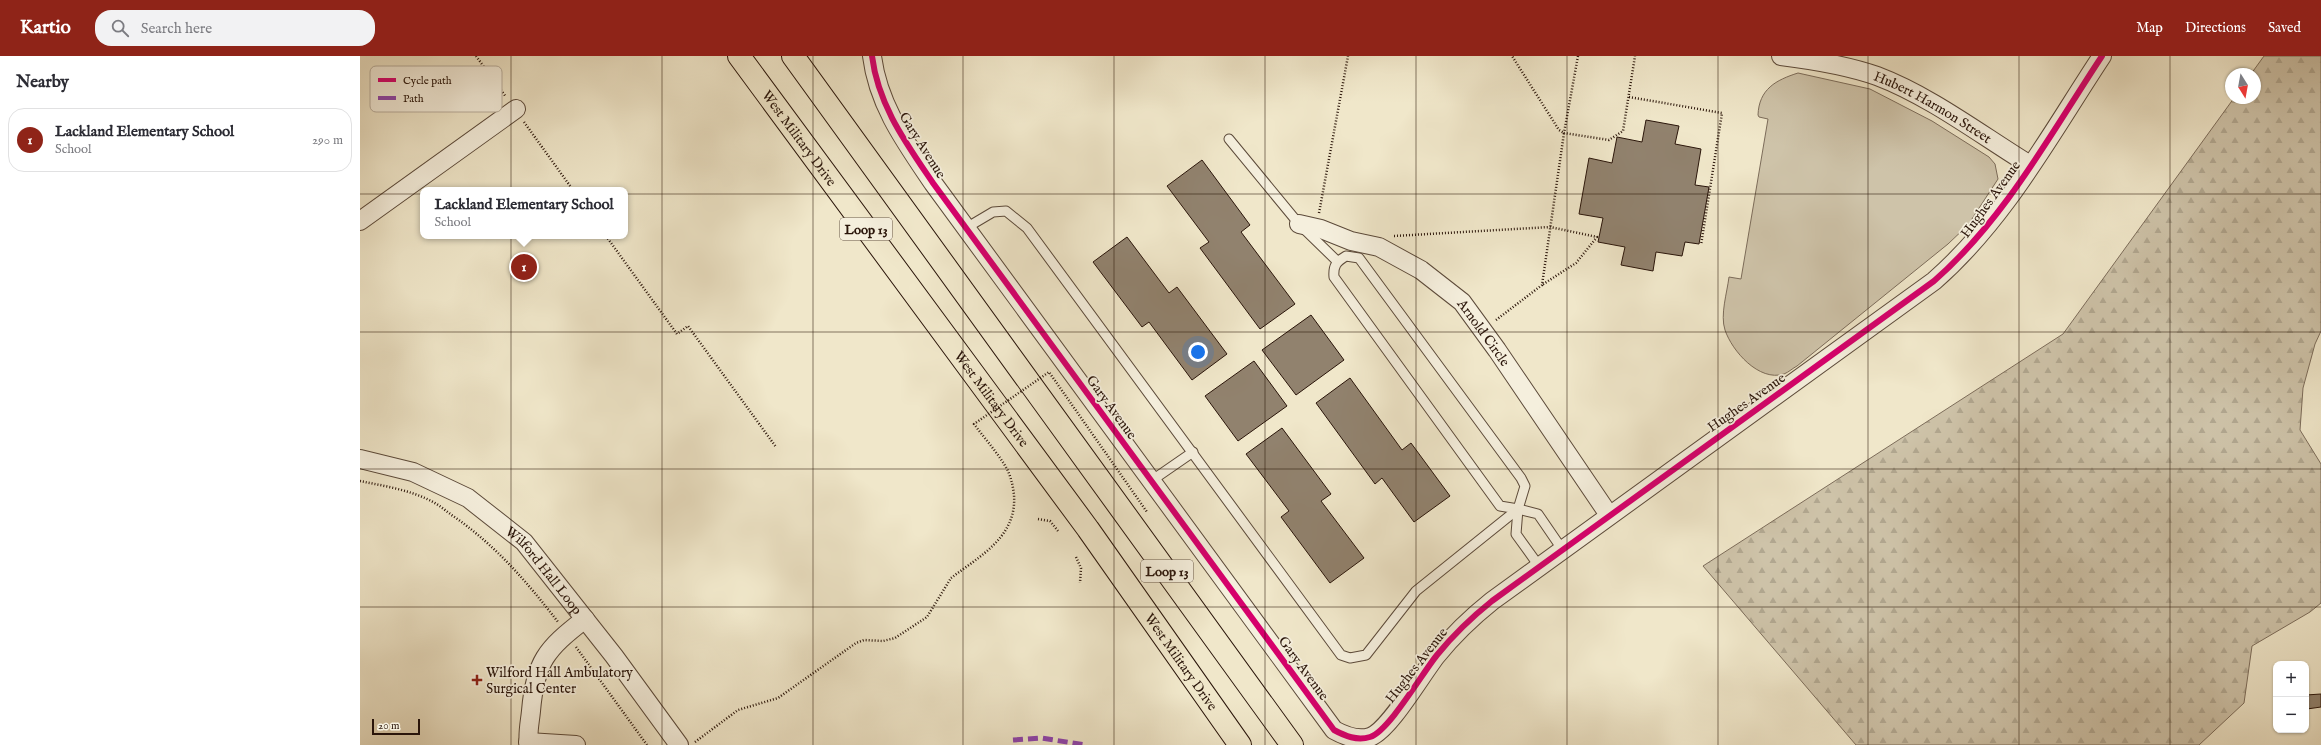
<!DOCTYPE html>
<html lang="en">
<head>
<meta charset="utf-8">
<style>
	body { margin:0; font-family:"IM FELL English",serif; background:#f2f2f3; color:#2b2b33 }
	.controls { position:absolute; right:12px; bottom:12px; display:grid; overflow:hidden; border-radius:8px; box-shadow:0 1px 3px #0004 }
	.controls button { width:36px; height:36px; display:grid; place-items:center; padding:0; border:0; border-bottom:1px solid #e1e1e2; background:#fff; color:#2b2b33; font:20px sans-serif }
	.compass { position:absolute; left:1865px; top:12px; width:36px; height:36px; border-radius:50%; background:#fff; box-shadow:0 1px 3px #0004; rotate:169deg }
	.scale { position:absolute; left:12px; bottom:10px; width:48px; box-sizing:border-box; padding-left:4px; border:2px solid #2a150a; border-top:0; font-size:11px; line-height:14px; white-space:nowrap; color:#2a150a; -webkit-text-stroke:3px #f5efdd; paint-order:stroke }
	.you { position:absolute; left:838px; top:296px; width:14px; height:14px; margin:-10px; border:3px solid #fff; border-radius:50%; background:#1a73e8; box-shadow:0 0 0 6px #1a73e833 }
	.badge { display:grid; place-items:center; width:26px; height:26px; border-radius:50%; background:#8f2418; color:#fff; font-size:13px; font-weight:700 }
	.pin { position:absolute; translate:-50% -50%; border:2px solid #fff; box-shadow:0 1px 4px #0006 }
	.popup { position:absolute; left:60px; top:131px; width:208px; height:52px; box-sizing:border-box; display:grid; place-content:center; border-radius:8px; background:#fff; filter:drop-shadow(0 1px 3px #0005); font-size:13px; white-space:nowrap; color:#7c7c81 }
	.popup b { font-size:15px; color:#2b2b33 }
	.popup::after { content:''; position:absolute; left:50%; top:100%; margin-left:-8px; border:8px solid transparent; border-top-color:#fff }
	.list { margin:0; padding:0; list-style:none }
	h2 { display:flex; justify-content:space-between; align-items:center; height:52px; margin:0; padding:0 16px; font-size:17px }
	h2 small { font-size:13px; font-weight:400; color:#7c7c81 }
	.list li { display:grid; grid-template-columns:26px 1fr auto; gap:12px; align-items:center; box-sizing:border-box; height:64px; margin:0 8px 8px; padding:0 8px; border:1px solid #e1e1e2; border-radius:16px }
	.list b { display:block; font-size:15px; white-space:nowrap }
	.list p { margin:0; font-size:13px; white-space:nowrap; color:#7c7c81 }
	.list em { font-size:13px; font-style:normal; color:#7c7c81 }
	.icon { flex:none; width:22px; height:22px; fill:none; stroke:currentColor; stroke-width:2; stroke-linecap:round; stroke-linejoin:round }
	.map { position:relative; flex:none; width:1961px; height:689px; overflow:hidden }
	header { display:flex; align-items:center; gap:24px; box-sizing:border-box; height:56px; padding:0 20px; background:#8f2418; color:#fff }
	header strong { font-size:19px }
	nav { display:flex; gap:22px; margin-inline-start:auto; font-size:14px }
	.search { width:280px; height:36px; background:#f2f2f3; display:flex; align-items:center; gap:10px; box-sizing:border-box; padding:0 14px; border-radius:16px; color:#7c7c81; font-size:15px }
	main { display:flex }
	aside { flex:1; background:#fff }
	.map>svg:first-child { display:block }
	.grass { fill:#cec3a9; stroke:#7c6c5a }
	.forest { fill:url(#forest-firs); stroke:#7c6c5a }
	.building { fill:#91826e; stroke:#2a150a }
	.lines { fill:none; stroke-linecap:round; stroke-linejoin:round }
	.service-casing { stroke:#5c4a3a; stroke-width:11 }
	.minor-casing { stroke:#5c4a3a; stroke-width:20 }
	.primary-casing { stroke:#2a150a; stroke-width:24 }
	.path { stroke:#2a150a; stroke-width:2.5; stroke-dasharray:1 2; stroke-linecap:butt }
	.service { stroke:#f5efdd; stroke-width:9 }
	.minor { stroke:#f5efdd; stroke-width:18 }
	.primary { stroke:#f0e7ca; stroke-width:22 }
	.path-bridge { stroke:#2a150a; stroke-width:2.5; stroke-dasharray:1 2; stroke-linecap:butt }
	.quiet { stroke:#8e44ad; stroke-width:5; stroke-dasharray:10 5; stroke-linecap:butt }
	.cycleway-casing { stroke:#f5efdd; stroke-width:8 }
	.cycleway { stroke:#d6006c; stroke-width:6 }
	.grid { fill:none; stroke:#2a150a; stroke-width:1; stroke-opacity:0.55 }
	.poi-dot { fill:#8f2418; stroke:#f5efdd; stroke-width:1.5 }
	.labels { text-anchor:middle; stroke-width:3.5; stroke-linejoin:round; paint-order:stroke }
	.shield { fill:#f5efdd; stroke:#675649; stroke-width:1 }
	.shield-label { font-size:13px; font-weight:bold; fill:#2a150a }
	.street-label { font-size:14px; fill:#2a150a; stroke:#f5efdd }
	.poi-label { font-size:14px; fill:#2a150a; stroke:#f5efdd; text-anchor:start }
	.key { fill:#f5efdd; stroke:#b8ae9e; stroke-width:1 }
	.key-label { font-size:11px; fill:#2a150a }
</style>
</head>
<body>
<header>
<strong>Kartio</strong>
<div class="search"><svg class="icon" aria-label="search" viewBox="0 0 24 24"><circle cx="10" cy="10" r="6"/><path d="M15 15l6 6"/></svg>Search here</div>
<nav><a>Map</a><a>Directions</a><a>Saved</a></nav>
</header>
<main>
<aside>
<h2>Nearby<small></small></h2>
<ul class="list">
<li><span class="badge">1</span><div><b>Lackland Elementary School</b><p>School</p></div><em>290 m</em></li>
</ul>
</aside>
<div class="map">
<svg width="1961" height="689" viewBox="0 0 1961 689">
	<defs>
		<pattern id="forest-firs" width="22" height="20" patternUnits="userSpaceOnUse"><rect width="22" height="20" fill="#cec3a9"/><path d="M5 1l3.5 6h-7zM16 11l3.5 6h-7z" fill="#b1a790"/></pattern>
	</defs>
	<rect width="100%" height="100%" fill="#f0e7ca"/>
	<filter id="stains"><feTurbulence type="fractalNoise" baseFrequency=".005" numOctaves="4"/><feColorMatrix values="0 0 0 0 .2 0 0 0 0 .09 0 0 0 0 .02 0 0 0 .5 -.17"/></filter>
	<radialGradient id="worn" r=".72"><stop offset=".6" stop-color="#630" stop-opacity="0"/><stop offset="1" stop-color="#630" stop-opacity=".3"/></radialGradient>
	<path class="grass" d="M1438,17L1510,33L1572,65L1629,101L1635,108L1638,123L1608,169L1588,188L1437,310C1433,312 1429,316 1424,318C1399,326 1372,295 1365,274C1360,259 1367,237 1369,221L1381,223L1408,63L1399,61L1398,59C1399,33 1416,24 1438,17Z"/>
	<path class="forest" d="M1904,0H1961V275L1955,288L1943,332L1940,374L1961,408V547L1950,556L1892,590L1884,647L1839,689H1496L1343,510L1703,278L1874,42H1895V18H1891Z"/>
	<g class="building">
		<path d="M1286,64L1319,70L1315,88L1341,93L1335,129L1349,131L1339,188L1325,186L1322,200L1296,196L1293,215L1261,209L1265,191L1238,186L1243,162L1219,158L1229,102L1252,107L1257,81L1282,86Z"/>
		<path d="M842,104L890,169L881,176L935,248L900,273L840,192L849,186L807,130Z"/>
		<path d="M767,181L809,237L817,231L867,298L832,324L789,266L782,271L733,206Z"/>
		<path d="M951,259L984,304L936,339L902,294Z"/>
		<path d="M894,305L927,350L878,385L845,340Z"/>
		<path d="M990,322L1042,394L1051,387L1090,440L1054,466L1022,422L1015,428L956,347Z"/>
		<path d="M922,372L971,438L961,445L1004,502L970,527L921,461L929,455L886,398Z"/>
		<path d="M1961,638V651L1947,653L1946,639Z"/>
	</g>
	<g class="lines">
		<defs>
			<g id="service">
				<path d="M869,83L939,168L977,205"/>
				<path d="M606,172L633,156L646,155L667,172L981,599L990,602L1006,599L1056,535L1158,453L1165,430L1161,422L999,202L986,200C976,206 973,210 974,221L1140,450L1158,453"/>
				<path d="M791,425L833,396"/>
				<path d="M1179,510L1156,478L1158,453L1178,458L1202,493"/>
			</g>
			<g id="minor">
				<path d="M512,0C518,49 546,87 573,127L974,674C985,680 997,685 1010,681C1029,675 1063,616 1077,599C1094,578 1112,561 1132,545L1574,225C1645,163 1691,77 1742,0"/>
				<path id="s1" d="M1421,0C1453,4 1486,9 1517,20C1570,40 1621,79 1670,109"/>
				<path d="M0,165L156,53"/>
				<path id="s2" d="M939,168L961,173L991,185L1019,191L1061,214L1102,246L1137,294L1249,459"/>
				<path id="s3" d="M0,403L53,416L108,442L164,486L254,600L319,689"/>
				<path d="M168,686L216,689"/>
				<path d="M169,689C167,678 170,666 171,655C175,606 186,593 225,563"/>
			</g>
			<g id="primary">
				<path id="s4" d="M379,0L728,473L880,689"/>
				<path d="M433,0L932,689"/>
			</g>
		</defs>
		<use href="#service" class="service-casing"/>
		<use href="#minor" class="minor-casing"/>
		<use href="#primary" class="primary-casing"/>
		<g class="path">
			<path d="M116,0L146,41"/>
			<path d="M1218,0L1204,77L1249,84L1263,75L1275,0"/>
			<path d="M1269,41L1362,57L1341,189"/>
			<path d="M164,66L213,134"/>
			<path d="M959,157L988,0"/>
			<path d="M246,180L317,278L328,270L416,391"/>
			<path d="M1034,180L1190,171L1237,181L1216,207L1182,229"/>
			<path d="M1136,264L1182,229L1204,77L1199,74L1152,0"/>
			<path d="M0,425C24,430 51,434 73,446C81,450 88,457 96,462C137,491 167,526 198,566"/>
			<path d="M678,463L690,465L698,475"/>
			<path d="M716,501L721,512L720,527"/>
			<path d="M216,591L287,689"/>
			<path d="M335,686L378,654L418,642L496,587L504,584L523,585L535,582L567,561L591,522"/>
		</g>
		<use href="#service" class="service"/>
		<use href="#minor" class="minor"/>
		<use href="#primary" class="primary"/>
		<path class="path-bridge" d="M591,522C620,500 657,481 654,439C653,430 651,421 647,413C638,397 625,383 614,368L689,316L787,456"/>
		<path class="quiet" d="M653,684L681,682L726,689"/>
		<defs>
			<path id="cycleway" d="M512,0C518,49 546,87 573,127L974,674C985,680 997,685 1010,681C1029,675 1063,616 1077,599C1094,578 1112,561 1132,545L1574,225C1645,163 1691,77 1742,0"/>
		</defs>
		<use href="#cycleway" class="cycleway-casing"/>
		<use href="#cycleway" class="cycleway"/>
	</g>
	<path class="grid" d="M151,0V689M302,0V689M453,0V689M603,0V689M754,0V689M905,0V689M1056,0V689M1207,0V689M1358,0V689M1508,0V689M1659,0V689M1810,0V689M0,138H1961M0,276H1961M0,413H1961M0,551H1961"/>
	<path class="poi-dot" d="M115 618h4v4h4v4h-4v4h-4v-4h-4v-4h4z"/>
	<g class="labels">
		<g class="shield">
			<rect x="480" y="162" width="52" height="22" rx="3"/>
			<rect x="781" y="504" width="52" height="22" rx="3"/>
		</g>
		<g class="shield-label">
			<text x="506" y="178">Loop 13</text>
			<text x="807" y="520">Loop 13</text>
		</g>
		<g class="street-label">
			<text dy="5" stroke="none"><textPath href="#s1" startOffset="162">Hubert Harmon Street</textPath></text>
			<text dy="5" stroke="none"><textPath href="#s4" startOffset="102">West Military Drive</textPath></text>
			<text transform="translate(563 89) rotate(58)" y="5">Gary Avenue</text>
			<text transform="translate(1630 143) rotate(-54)" y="5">Hughes Avenue</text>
			<text dy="5" stroke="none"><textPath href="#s2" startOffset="221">Arnold Circle</textPath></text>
			<text dy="5" stroke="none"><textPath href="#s4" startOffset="426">West Military Drive</textPath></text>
			<text transform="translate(1386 346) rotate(-35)" y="5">Hughes Avenue</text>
			<text transform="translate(752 351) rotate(54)" y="5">Gary Avenue</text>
			<text dy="5" stroke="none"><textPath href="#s3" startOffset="221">Wilford Hall Loop</textPath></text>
			<text dy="5" stroke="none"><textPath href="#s4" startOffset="750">West Military Drive</textPath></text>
			<text transform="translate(1056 609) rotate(-52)" y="5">Hughes Avenue</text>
			<text transform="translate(944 612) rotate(54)" y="5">Gary Avenue</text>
		</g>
		<g class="poi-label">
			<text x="126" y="621">Wilford Hall Ambulatory<tspan x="126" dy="16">Surgical Center</tspan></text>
		</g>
	</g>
	<rect x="10" y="10" width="132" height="46" rx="6" class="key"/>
	<rect x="18" y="22" width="18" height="4" fill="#d6006c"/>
	<rect x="18" y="40" width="18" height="4" fill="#8e44ad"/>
	<g class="key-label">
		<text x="43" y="28">Cycle path</text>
		<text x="43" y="46">Path</text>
	</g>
	<rect width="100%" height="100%" filter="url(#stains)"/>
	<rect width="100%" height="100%" fill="url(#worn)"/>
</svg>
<div class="controls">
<button>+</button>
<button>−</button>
</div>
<svg class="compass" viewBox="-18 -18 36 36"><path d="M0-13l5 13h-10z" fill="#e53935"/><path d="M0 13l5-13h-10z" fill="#7c7c81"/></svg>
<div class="scale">20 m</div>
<div class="you"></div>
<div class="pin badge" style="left:164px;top:211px">1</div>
<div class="popup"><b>Lackland Elementary School</b>School</div>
</div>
</main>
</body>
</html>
